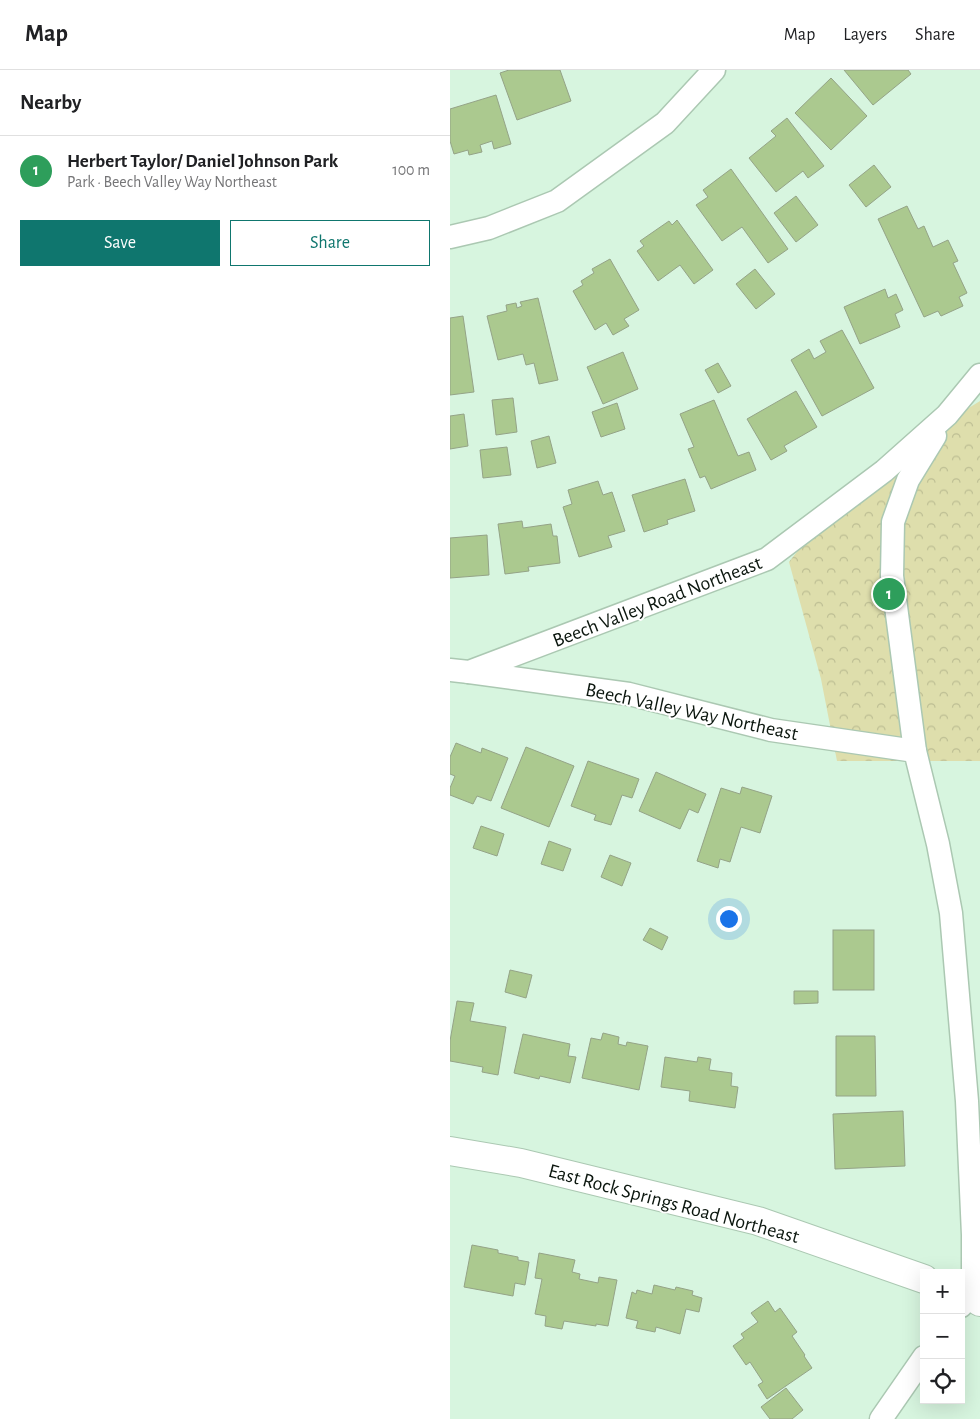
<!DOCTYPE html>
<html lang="en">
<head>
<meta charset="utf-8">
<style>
	body { margin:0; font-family:"Alegreya Sans",sans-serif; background:#f2f2f2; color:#202124 }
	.controls { position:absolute; right:15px; bottom:15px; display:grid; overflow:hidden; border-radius:0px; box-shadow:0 5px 20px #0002 }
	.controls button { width:45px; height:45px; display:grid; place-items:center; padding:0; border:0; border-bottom:1px solid #e0e0e0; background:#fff; color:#202124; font:25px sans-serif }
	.you { position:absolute; left:278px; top:848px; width:18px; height:18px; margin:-12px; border:4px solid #fff; border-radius:50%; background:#1a73e8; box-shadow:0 0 0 8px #1a73e833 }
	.badge { display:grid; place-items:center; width:32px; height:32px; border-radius:50%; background:#0f766e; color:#fff; font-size:16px; font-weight:700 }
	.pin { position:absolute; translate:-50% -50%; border:2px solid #fff; box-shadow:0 1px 5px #0006 }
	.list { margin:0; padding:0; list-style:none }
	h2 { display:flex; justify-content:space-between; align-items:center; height:65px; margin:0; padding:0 20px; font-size:21px }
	h2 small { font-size:16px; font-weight:400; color:#757577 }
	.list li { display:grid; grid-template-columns:32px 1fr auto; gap:15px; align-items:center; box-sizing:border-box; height:70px; padding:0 20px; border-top:1px solid #e0e0e0 }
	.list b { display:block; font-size:19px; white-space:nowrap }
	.list p { margin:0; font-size:16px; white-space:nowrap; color:#757577 }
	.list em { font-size:16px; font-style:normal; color:#757577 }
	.actions { display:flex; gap:10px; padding:15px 20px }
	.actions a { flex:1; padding:11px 0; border:1px solid #0f766e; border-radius:0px; text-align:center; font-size:18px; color:#0f766e }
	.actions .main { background:#0f766e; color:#fff }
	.icon { flex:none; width:28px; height:28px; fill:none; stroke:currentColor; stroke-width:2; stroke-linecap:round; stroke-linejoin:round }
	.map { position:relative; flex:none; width:530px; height:1349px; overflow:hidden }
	header { display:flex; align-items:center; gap:30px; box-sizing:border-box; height:70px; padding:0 25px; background:#fff; border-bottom:1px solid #e0e0e0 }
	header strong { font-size:24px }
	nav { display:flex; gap:28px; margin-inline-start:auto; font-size:18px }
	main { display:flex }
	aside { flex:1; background:#fff }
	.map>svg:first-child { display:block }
	.park { fill:url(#park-crowns) }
	.building { fill:#abc98f; stroke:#94a387 }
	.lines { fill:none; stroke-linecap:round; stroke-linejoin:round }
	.minor-casing { stroke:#abc8b2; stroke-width:25 }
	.tertiary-casing { stroke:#abc8b2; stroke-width:30 }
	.minor { stroke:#fff; stroke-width:22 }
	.tertiary { stroke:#fff; stroke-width:28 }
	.labels { text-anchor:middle; stroke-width:4; stroke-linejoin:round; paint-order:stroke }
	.street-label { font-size:20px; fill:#0b160e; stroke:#fff }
</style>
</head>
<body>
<header>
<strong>Map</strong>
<nav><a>Map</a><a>Layers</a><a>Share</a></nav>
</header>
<main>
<aside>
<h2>Nearby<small></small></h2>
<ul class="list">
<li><span class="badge" style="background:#2e9e5b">1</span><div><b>Herbert Taylor/ Daniel Johnson Park</b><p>Park · Beech Valley Way Northeast</p></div><em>100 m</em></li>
</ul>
<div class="actions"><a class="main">Save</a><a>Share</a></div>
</aside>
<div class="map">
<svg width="530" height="1349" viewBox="0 0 530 1349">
	<defs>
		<pattern id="park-crowns" width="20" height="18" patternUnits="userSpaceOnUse" patternTransform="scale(1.25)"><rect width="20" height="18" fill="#dedeac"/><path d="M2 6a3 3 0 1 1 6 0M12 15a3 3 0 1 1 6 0" fill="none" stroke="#bdbe93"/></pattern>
	</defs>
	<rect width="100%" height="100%" fill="#d7f5df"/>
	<path class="park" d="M530,331V691H387L371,609L339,492L403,410Z"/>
	<g class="building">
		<path d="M59,0H110L121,31L67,50L50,3Z"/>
		<path d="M394,0H458L461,4L423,35Z"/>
		<path d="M381,8L417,46L381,80L345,43Z"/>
		<path d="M46,25L61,74L44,79L42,71L30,75L32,82L19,85L18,80L4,84L0,71V39Z"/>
		<path d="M337,48L374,96L358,108L353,101L326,122L299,88L326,66L321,61Z"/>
		<path d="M424,95L441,117L416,137L399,115Z"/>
		<path d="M281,99L338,179L318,193L292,157L272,171L246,135L258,127L253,120Z"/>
		<path d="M346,126L368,155L346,172L324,143Z"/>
		<path d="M457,136L468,159L474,156L483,177L498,170L508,191L503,193L517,223L509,227L513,236L491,246L488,241L474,247L428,149Z"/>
		<path d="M227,150L263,200L244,214L230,195L208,211L187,181L194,176L190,171L219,151L222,155Z"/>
		<path d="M160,189L189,240L174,249L179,256L163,265L156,253L145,260L123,221L133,215L131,211L144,203L142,199Z"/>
		<path d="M305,199L325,224L306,239L286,214Z"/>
		<path d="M435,219L438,228L446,224L453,240L445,244L450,257L410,274L394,237Z"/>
		<path d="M88,228L108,310L89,314L84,293L76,295L73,284L48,290L37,246L57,241L56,235L66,233L67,238L72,236L70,232Z"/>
		<path d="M13,246L24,322L0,325V248Z"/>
		<path d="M392,260L424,318L372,346L341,290L359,279L364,289L376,282L370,271Z"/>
		<path d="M173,282L188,319L153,334L137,297Z"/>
		<path d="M268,293L281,316L268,323L255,300Z"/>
		<path d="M346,321L367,357L334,376L337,381L321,390L297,349Z"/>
		<path d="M63,328L67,362L46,365L42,330Z"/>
		<path d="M264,330L288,386L299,382L306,400L261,419L255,406L250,408L238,379L244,377L230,344Z"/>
		<path d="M167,333L175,359L151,367L142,342Z"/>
		<path d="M14,344L18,376L0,379V346Z"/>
		<path d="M99,366L106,393L87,398L81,371Z"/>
		<path d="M57,377L61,405L33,408L30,380Z"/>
		<path d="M235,409L245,441L217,450L218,454L194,462L182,425Z"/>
		<path d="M148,411L153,425L162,422L175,461L158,466L162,477L129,487L113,437L122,434L118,420Z"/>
		<path d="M72,451L73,458L101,454L103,466H107L110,493L78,497L79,501L55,504L48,454Z"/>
		<path d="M37,465L39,505L0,508V468Z"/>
		<path d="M6,673L31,683L32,678L58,688L41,731L27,726L23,734L0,725V718L5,706L0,704V687Z"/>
		<path d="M76,677L124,696L99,757L51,738Z"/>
		<path d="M138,691L189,709L182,728L172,725L161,755L144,750L146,745L121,736Z"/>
		<path d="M206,702L256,724L248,743L239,739L230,759L189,741Z"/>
		<path d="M292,717L322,726L310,763L291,757L280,792L270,789L268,798L247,791L271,718L290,724Z"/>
		<path d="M31,756L54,764L47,786L23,778Z"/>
		<path d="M99,771L121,779L113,801L91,794Z"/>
		<path d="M160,785L181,793L172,816L151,807Z"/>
		<path d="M200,858L218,867L212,880L193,870Z"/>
		<rect x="383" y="860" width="41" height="60"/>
		<path d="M60,900L82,905L76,928L55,922Z"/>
		<path d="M344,921H368V933L344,934Z"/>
		<path d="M7,931L24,933L20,951L56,957L48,1005L32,1002L33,997L0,991V971Z"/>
		<path d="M153,963L169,967L168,974L176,976L177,972L198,976L189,1020L132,1008L141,968L151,970Z"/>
		<path d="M73,964L120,974L118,986L126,987L120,1013L90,1006L89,1009L64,1003Z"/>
		<path d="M386,966H425L426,1026H386Z"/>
		<path d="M215,987L247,992L248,987L261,989L259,1000L282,1003L281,1016L288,1017L285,1038L239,1031L240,1021L211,1017Z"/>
		<path d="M453,1041L455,1096L385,1099L383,1044Z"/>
		<path d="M22,1175L48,1180V1183L68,1187V1190L79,1192L75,1215L65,1213L63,1226L14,1217Z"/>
		<path d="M89,1183L125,1190L122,1202L130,1204L129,1209L148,1213L149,1207L167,1210L158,1256L146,1254V1256L114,1251L112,1259L95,1256L96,1246L85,1244L92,1209L85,1208Z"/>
		<path d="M204,1215L225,1220L226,1217L243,1221L242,1225L252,1228L249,1242L236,1239L230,1264L206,1257L205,1262L186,1258L188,1251L176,1248L182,1222L186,1224L187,1220L202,1224Z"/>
		<path d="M318,1231L325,1242L330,1238L347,1262L342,1266L355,1285L354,1286L362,1298L317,1329L308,1315L313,1312L300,1292L296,1295L283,1276L294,1268L291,1264L308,1252L301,1243Z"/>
		<path d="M336,1318L353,1340L342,1349H320L311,1337Z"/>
	</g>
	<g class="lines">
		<defs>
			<g id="minor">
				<path d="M0,167L39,158L107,131L215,53L264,0"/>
				<path d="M0,600L19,602L317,489L434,401L497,345L530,305"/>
				<path d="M19,602L179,624L321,660L465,681L488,774L501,843L517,1031L523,1165V1201L520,1225L511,1236"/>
				<path d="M465,681L442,506L443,452L458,410L485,366"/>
				<path d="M431,1349L474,1287"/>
			</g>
			<g id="tertiary">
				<path d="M0,1081L71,1093L308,1151L474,1209"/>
				<path d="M511,1222L520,1225L530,1232"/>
			</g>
		</defs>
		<use href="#minor" class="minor-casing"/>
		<use href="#tertiary" class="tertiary-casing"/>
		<use href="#minor" class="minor"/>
		<use href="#tertiary" class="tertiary"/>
	</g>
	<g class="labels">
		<g class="street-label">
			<text transform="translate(207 531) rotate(-21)" y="7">Beech Valley Road Northeast</text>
			<text transform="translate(242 641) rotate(12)" y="7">Beech Valley Way Northeast</text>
			<text transform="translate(224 1133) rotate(15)" y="7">East Rock Springs Road Northeast</text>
		</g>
	</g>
</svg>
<div class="controls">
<button>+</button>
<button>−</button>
<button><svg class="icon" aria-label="locate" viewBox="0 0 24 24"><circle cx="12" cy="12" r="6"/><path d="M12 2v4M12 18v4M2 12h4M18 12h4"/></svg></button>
</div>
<div class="you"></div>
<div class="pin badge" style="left:439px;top:524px;background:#2e9e5b">1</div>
</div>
</main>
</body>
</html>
